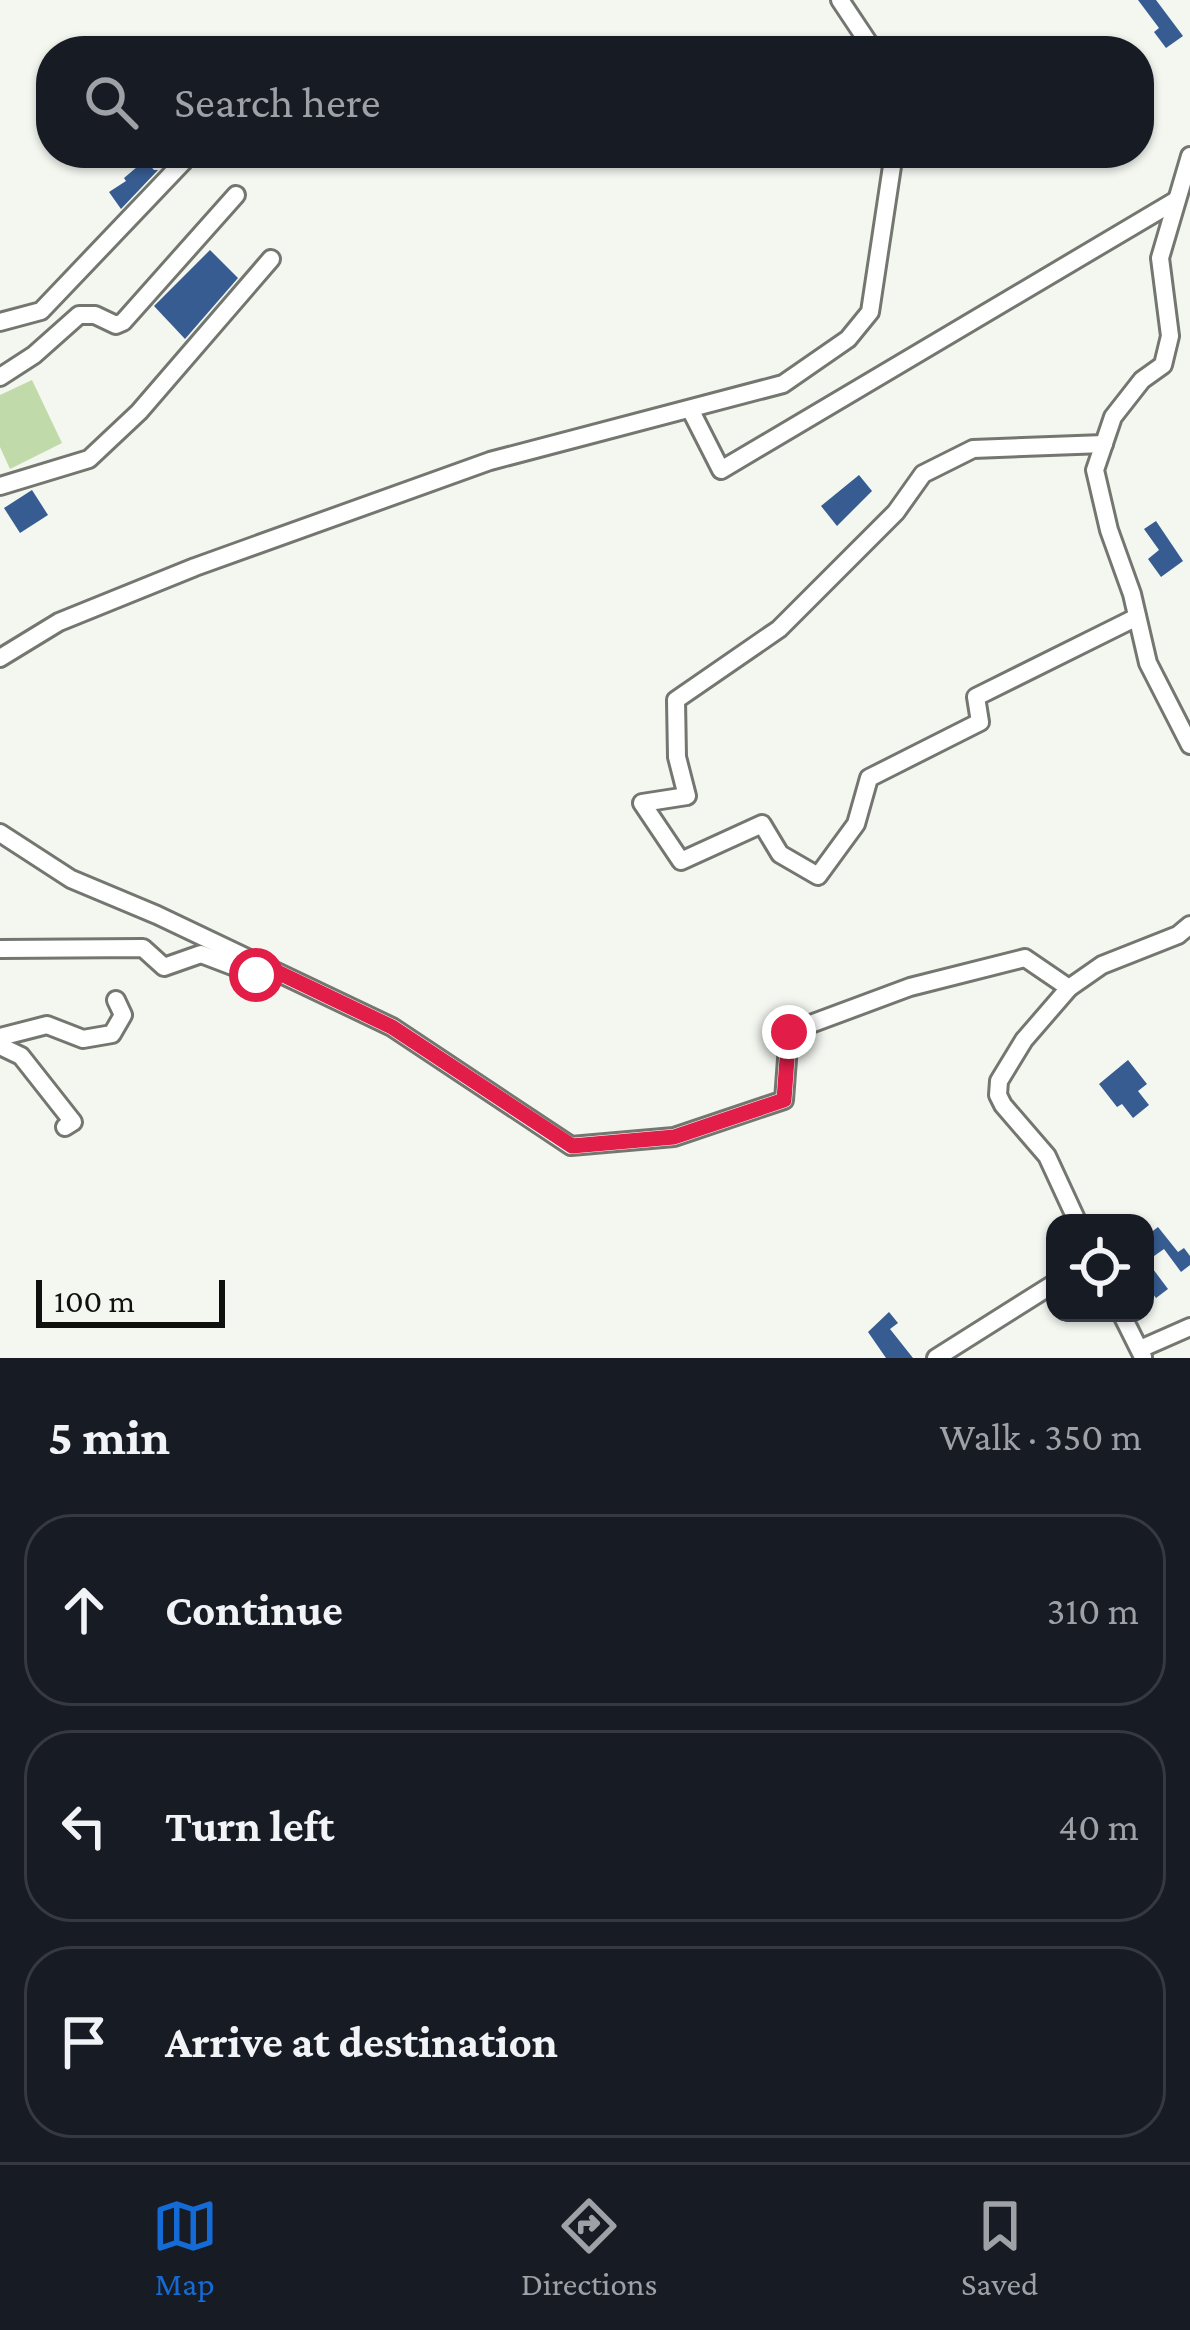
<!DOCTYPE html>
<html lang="en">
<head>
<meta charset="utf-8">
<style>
	body { margin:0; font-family:"Crimson Pro",serif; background:#20242c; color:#f1f3f6 }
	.controls { position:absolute; right:36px; bottom:36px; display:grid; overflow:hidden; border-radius:24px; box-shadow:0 3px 9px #0004 }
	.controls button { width:108px; height:108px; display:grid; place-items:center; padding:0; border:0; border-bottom:3px solid #363941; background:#171b24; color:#f1f3f6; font:60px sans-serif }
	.scale { position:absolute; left:36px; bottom:30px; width:189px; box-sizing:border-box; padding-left:12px; border:6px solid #10110f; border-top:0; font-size:33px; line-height:42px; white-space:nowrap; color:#10110f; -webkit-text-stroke:9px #f3f7f0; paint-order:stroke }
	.stop { position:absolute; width:36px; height:36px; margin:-27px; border:9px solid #e11d48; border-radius:50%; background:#fff }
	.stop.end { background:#e11d48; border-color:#fff; box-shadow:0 3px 12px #0008 }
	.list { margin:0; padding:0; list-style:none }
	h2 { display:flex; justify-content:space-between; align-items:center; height:156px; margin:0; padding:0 48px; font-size:51px }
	h2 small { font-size:39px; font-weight:400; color:#9ea1a6 }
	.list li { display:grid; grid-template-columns:78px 1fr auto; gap:36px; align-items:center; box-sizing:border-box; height:192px; margin:0 24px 24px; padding:0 24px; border:3px solid #363941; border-radius:48px }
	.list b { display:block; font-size:45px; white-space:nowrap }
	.list em { font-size:39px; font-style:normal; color:#9ea1a6 }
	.icon { flex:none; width:66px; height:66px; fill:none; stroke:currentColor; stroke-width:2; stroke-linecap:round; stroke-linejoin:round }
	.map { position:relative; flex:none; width:1190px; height:1358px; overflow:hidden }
	.search { position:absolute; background:#171b24; box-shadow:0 3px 9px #0004; left:36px; right:36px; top:36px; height:132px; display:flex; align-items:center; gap:30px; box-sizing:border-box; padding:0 42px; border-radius:48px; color:#9ea1a6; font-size:45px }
	.sheet { height:804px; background:#171b24 }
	nav { display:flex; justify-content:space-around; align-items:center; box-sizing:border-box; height:168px; border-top:3px solid #363941; background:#171b24; font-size:33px; color:#9ea1a6 }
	nav a { display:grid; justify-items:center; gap:6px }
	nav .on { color:#156bd5 }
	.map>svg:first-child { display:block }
	.pitch { fill:#c0dba9 }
	.building { fill:#375c91 }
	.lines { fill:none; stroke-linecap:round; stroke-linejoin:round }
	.minor-casing { stroke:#737770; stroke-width:22 }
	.minor { stroke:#fff; stroke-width:16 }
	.route { stroke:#e11d48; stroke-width:15 }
</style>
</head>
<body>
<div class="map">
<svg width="1190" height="1358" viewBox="0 0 1190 1358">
	<rect width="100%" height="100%" fill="#f3f7f0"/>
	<path class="pitch" d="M32,380L62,443L10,469L0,447V395Z"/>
	<g class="building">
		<path d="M1138,0H1156L1183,36L1166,48L1154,32L1159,28Z"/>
		<path d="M142,157L154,170H158L121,209L109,192L126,181L124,178L137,167L134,164Z"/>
		<path d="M210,250L238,278L185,339L154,306Z"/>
		<path d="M859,475L872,491L837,526L821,506Z"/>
		<path d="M32,490L48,515L20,533L4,508Z"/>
		<path d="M1156,521L1183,561L1161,577L1148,559L1159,550L1144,529Z"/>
		<path d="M1128,1060L1147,1084L1138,1091L1149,1105L1133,1118L1122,1104L1117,1107L1099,1084Z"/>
		<path d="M1158,1227L1178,1252L1184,1248L1190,1256V1265L1181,1272L1164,1249L1147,1261L1168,1289L1156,1298L1145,1284V1237Z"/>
		<path d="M889,1312L898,1323L890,1329L913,1358H886L868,1332Z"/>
	</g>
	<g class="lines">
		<defs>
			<g id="minor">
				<path d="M840,0L874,51"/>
				<path d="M1190,156L1160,258L1170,336L1163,365L1142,380L1113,417L1095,470L1109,530L1132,594L1148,663L1190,745"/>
				<path d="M0,322L41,311L184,161"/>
				<path d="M0,377L34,355L79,315H95L116,325L123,322L236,195"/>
				<path d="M690,409L721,470L1175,201"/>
				<path d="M1104,444L973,449L923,474L896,512L779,629L676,700L677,757L687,796L642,803L681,861L762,824L780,854L818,876L856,824L869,778L980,722L976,697L1137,617"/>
				<path d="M0,486L89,459L139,412L271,259"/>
				<path d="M0,658L59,622L195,567L490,461L783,384L848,339L870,312L894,153"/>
				<path d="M0,833L71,879L157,915L392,1027L571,1146L674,1137L784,1100L789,1032L910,987L1025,958L1069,988"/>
				<path d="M0,949L143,948L164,967L201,954L256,975L271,969"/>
				<path d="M0,1037L47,1025L83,1039L112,1034L123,1015L116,1000"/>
				<path d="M0,1046L21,1056L73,1122L65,1127"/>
				<path d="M1078,1223L1047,1156L1003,1105L998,1095L999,1081L1024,1040L1069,988L1102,965L1178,935L1190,925"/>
				<path d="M1121,1313L1143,1357"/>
				<path d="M1140,1349L1190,1327"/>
				<path d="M936,1358L1055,1283"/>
			</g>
		</defs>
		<use href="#minor" class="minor-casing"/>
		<use href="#minor" class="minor"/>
	</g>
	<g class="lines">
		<path class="route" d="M256,975L271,969L392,1027L572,1146L674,1137L784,1100L789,1032"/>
	</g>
</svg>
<div class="controls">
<button><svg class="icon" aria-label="locate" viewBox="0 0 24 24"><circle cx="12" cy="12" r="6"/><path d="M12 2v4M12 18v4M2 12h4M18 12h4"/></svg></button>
</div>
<div class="scale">100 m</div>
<div class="stop" style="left:256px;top:975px"></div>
<div class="stop end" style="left:789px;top:1032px"></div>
<div class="search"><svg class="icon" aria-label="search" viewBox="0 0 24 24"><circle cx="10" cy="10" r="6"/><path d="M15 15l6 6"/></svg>Search here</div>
</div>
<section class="sheet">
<h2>5 min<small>Walk · 350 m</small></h2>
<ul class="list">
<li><svg class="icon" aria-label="ahead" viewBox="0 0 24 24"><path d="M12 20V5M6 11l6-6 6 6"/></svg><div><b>Continue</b></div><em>310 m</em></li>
<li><svg class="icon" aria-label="left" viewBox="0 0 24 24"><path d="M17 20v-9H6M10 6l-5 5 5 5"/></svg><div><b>Turn left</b></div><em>40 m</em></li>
<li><svg class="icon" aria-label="arrive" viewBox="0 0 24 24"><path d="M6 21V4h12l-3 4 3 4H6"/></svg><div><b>Arrive at destination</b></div></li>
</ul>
</section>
<nav>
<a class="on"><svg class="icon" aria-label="map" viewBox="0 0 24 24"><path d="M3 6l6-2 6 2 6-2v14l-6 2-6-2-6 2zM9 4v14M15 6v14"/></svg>Map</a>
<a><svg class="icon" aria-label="directions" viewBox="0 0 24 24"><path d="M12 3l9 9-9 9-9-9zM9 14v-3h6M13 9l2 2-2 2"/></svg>Directions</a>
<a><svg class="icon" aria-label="saved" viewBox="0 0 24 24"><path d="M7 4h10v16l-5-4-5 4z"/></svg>Saved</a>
</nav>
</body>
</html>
